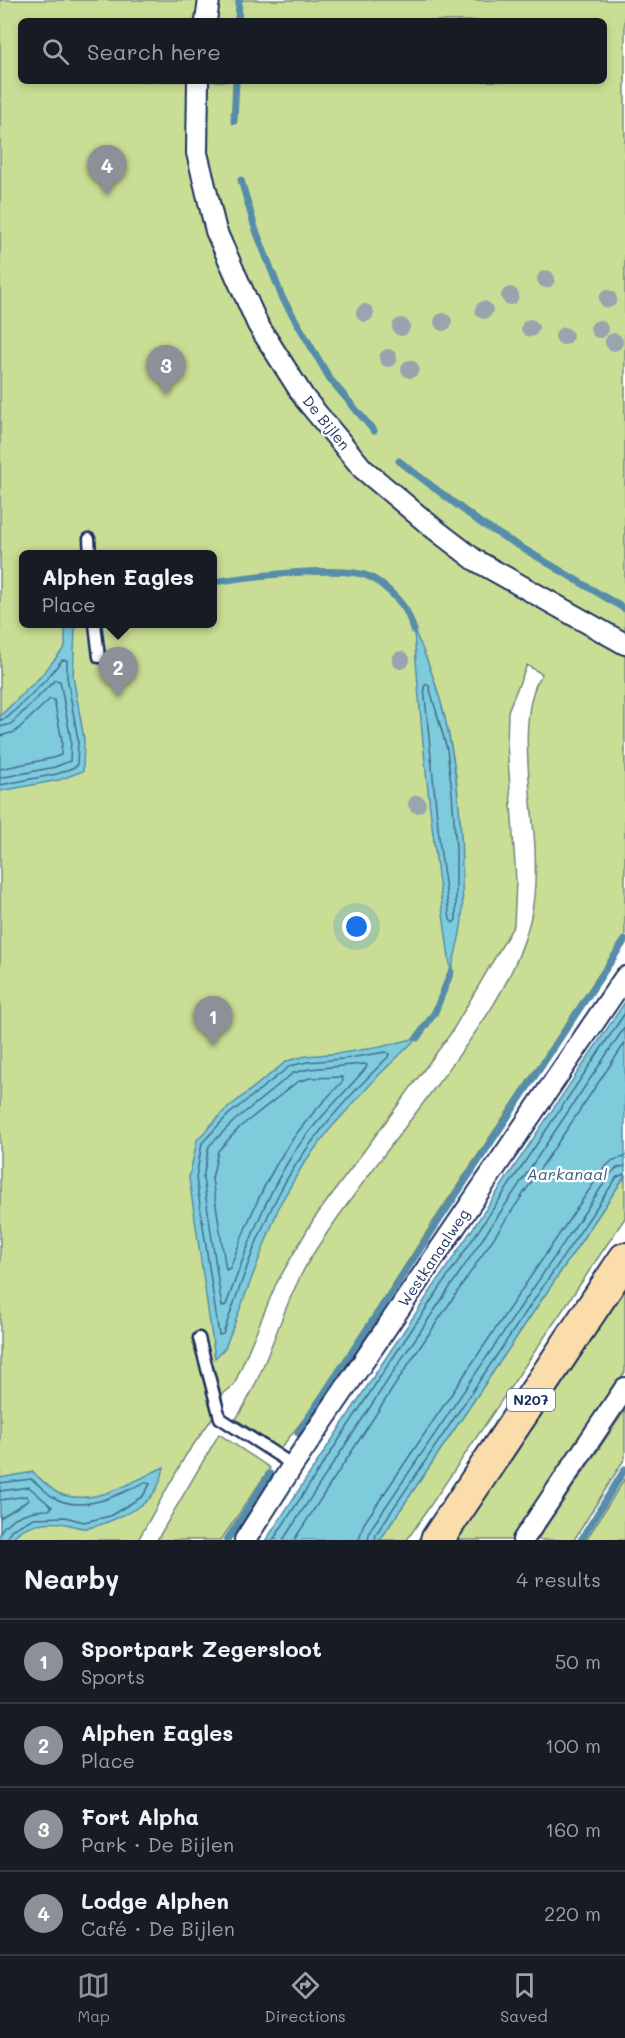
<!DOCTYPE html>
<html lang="en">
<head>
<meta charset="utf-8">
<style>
	body { margin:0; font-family:Mali,sans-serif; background:#242831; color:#f1f3f6 }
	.you { position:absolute; left:357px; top:927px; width:21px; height:21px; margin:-15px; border:4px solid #fff; border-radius:50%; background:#1a73e8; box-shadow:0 0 0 9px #1a73e833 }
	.badge { display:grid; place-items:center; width:39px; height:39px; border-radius:50%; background:#8c9099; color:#fff; font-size:20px; font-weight:700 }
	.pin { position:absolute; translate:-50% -50px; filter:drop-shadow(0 2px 3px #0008) }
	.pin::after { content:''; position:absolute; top:32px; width:21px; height:18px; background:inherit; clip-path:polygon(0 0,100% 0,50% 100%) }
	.popup { position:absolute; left:19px; top:550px; width:198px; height:78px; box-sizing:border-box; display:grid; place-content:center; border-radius:9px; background:#171b24; filter:drop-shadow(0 2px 4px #0005); font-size:20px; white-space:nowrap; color:#9ea1a6 }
	.popup b { font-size:22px; color:#f1f3f6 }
	.popup::after { content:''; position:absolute; left:50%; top:100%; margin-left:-12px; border:12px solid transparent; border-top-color:#171b24 }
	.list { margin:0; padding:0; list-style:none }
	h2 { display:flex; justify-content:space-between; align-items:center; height:78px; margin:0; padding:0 24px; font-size:26px }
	h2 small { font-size:20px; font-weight:400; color:#9ea1a6 }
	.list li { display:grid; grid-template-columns:39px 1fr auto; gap:18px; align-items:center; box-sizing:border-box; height:84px; padding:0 24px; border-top:2px solid #363941 }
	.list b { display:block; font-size:22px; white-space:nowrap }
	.list p { margin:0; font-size:20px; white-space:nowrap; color:#9ea1a6 }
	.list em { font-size:20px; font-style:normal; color:#9ea1a6 }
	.icon { flex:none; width:33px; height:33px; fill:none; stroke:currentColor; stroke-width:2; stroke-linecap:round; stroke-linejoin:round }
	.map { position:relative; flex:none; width:625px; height:1540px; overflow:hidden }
	.search { position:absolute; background:#171b24; box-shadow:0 3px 9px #0003; left:18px; right:18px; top:18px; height:66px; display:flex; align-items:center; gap:15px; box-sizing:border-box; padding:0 21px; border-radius:9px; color:#9ea1a6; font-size:22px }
	.sheet { height:414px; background:#171b24 }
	nav { display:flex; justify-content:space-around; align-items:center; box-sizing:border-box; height:84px; border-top:2px solid #363941; background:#171b24; font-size:16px; color:#9ea1a6 }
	nav a { display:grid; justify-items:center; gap:3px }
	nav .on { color:#8c9099 }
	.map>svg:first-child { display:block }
	.green { fill:#c9de94; stroke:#728679; stroke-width:1.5; fill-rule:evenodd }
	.water { fill:#7ecbdc; stroke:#568daa; stroke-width:1.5 }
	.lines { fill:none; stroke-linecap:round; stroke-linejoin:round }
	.shore { stroke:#436d90; stroke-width:1.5 }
	.stream { stroke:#568daa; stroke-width:7 }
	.lane-casing { stroke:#1b2f5e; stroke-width:15 }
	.street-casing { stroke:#1b2f5e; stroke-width:24 }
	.primary-casing { stroke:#1b2f5e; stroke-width:36 }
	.lane { stroke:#fff; stroke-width:10 }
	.street { stroke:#fff; stroke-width:20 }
	.primary { stroke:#faddab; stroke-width:32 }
	.tree { fill:#99a5ae }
	.labels { text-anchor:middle; stroke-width:4.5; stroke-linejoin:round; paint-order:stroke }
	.shield { fill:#fff; stroke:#5f6d8e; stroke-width:1.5 }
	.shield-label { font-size:14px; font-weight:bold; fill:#1b2f5e }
	.street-label { font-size:15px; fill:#1b2f5e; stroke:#fff }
	.water-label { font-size:16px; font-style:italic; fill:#395e84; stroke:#fff }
</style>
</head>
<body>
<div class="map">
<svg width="625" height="1540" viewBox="0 0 625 1540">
	<rect width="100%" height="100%" fill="#fff"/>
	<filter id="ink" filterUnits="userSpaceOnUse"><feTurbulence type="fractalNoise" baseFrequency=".0167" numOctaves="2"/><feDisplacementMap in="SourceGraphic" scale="12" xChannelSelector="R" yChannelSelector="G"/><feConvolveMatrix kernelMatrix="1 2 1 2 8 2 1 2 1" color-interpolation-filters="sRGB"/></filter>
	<g filter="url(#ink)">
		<g class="green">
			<path d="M0,0H625V936L433,1222L318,1401L280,1449L236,1419C269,1370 280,1306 313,1254C351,1195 397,1139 439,1082C476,1033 515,982 530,921C536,897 536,872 535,848C533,803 515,711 542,674L527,665L508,711L507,743L516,881L514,925L451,1033L313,1220L276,1284L234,1385L223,1394L211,1420L186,1455L138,1540H0ZM21,21H604V81H21ZM24,554H213V624H24Z"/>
			<path d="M625,1176V1218L407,1540H380Z"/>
			<path d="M625,1273V1372L513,1540H448Z"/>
			<path d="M625,1410V1458L574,1540H537Z"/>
			<path d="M219,1434L270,1468L221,1540H157Z"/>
			<path d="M625,1478V1540H586Z"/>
		</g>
		<g class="water">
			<path d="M70,624H80V625L75,629L73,676L84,739L83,771L59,780L0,791V716L40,677L65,647V631Z"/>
			<path d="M414,630C451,707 462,792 462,877C462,893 464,911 461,927C459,942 454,957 451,972C435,859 421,745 414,630Z"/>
			<path d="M625,1002V1176L380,1540H266L389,1353Z"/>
			<path d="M417,1038L379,1075L330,1129L304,1163L280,1204L225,1348L215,1358L189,1178L197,1140L224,1111L287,1061L306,1056L342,1053L380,1047Z"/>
			<path d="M164,1467C162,1479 157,1491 148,1500C137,1510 99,1528 84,1528C78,1528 72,1525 66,1524C47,1520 22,1524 11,1540H0V1478L33,1472C41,1479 50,1489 58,1493C93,1508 133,1481 164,1467Z"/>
		</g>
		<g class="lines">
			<g class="shore">
				<path d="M426,684L429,686L447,749L452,792L456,849V920L453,923L450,920L440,847L424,687Z"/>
				<path d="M0,720L7,718L45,681L62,660H67V677L78,740L77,766L57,774L0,785"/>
				<path d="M0,727L11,724L55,680L60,681L71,740L70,761L55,767L0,778"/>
				<path d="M0,736L15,732L50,699L54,700L62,741L61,755L53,758L0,769"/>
				<path d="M386,1052L389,1054L388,1057C345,1100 302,1146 275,1201C254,1243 239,1290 223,1334L219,1335L196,1178L202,1143L228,1115L290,1066L307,1062L343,1059Z"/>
				<path d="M364,1064L367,1065L366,1068C341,1097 312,1124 291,1157C262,1203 245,1254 226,1305L222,1307L203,1178L209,1146L234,1121L293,1073L309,1069Z"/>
				<path d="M342,1077L343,1081C322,1103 300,1126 284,1152C261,1188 245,1228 230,1268L226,1270L212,1179L218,1151L240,1127L297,1082L310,1078Z"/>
				<path d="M0,1483L31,1479C39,1484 45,1492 53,1497C81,1515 120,1494 146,1482L150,1484L143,1496L110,1516L84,1522L65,1517L34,1518L11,1530L6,1540"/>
				<path d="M0,1491L29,1487L52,1507L49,1510C31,1510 10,1516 0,1532"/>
				<path d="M0,1500L26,1496L29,1500L0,1518"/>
				<path d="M273,1540L394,1356L625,1013"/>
				<path d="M283,1540L401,1360L625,1027"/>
				<path d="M294,1540L408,1365L625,1043"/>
				<path d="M359,1540L363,1525L604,1168L613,1160L625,1157"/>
				<path d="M368,1540L370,1530L611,1173L617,1168L625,1166"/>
				<path d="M375,1540L376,1534L617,1177L625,1174"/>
			</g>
			<g class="stream">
				<path d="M238,21L239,0"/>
				<path d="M234,121L236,81"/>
				<path d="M241,180L255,228L282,297L330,379L374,431"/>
				<path d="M399,461L482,524L625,609"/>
				<path d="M213,582C245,577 343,564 370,577C382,583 398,598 405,609C409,615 411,623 414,630"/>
				<path d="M417,1038L435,1012L451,972"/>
				<path d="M298,1433L625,940"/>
				<path d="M227,1540L270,1474"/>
				<path d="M581,1540L625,1469"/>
			</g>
			<defs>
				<g id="lane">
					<path d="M89,539L90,554"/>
					<path d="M95,624L99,657"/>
					<path d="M199,1338L220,1418L293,1465"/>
				</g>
				<g id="street">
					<path d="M206,21L209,0"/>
					<path d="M198,81L197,153L216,231L258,325L305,399L363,469L432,527L475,560L625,644"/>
					<path d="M245,1540L293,1465L625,977"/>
					<path d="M523,1540L625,1388"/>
				</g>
				<path id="primary" d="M437,1540L625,1259"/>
			</defs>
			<use href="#lane" class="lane-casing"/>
			<use href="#street" class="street-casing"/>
			<use href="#primary" class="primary-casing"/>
			<use href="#lane" class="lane"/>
			<use href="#street" class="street"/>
			<use href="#primary" class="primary"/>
		</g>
		<g class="tree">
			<circle cx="546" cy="279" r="9"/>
			<circle cx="510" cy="296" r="9"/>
			<circle cx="608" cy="299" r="9"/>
			<circle cx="484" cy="310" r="9"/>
			<circle cx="365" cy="313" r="9"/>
			<circle cx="443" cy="322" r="9"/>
			<circle cx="401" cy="327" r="9"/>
			<circle cx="530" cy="328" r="9"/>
			<circle cx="599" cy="329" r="9"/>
			<circle cx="564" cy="336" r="9"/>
			<circle cx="614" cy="342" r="9"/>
			<circle cx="388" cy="358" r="9"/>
			<circle cx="410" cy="369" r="9"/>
			<circle cx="401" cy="660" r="9"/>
			<circle cx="417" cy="804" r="9"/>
		</g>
	</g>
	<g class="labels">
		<rect class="shield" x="507" y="1389" width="48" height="22" rx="4.5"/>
		<g class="shield-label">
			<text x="531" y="1405">N207</text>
		</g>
		<g class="street-label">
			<text transform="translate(326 423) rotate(51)" y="5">De Bijlen</text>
			<text transform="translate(434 1258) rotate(-56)" y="5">Westkanaalweg</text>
		</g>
		<g class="water-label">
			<text x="567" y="1180">Aarkanaal</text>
		</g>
	</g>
</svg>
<div class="you"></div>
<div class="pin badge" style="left:213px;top:1046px">1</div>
<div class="pin badge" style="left:118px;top:697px">2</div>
<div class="popup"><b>Alphen Eagles</b>Place</div>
<div class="pin badge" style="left:166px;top:395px">3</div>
<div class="pin badge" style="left:107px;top:195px">4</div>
<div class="search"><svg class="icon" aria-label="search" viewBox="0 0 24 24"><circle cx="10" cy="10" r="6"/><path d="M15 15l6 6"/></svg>Search here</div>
</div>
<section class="sheet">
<h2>Nearby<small>4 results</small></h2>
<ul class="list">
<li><span class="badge">1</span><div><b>Sportpark Zegersloot</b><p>Sports</p></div><em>50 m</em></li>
<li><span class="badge">2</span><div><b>Alphen Eagles</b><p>Place</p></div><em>100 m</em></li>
<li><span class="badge">3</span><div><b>Fort Alpha</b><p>Park · De Bijlen</p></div><em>160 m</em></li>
<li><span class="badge">4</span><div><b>Lodge Alphen</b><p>Café · De Bijlen</p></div><em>220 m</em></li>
</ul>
</section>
<nav>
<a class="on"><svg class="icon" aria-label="map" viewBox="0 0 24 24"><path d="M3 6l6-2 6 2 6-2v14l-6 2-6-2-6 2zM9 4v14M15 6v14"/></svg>Map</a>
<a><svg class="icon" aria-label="directions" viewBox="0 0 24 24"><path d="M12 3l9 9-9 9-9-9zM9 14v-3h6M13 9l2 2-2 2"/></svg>Directions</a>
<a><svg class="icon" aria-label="saved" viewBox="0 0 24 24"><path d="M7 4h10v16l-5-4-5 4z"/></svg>Saved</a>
</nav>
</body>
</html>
